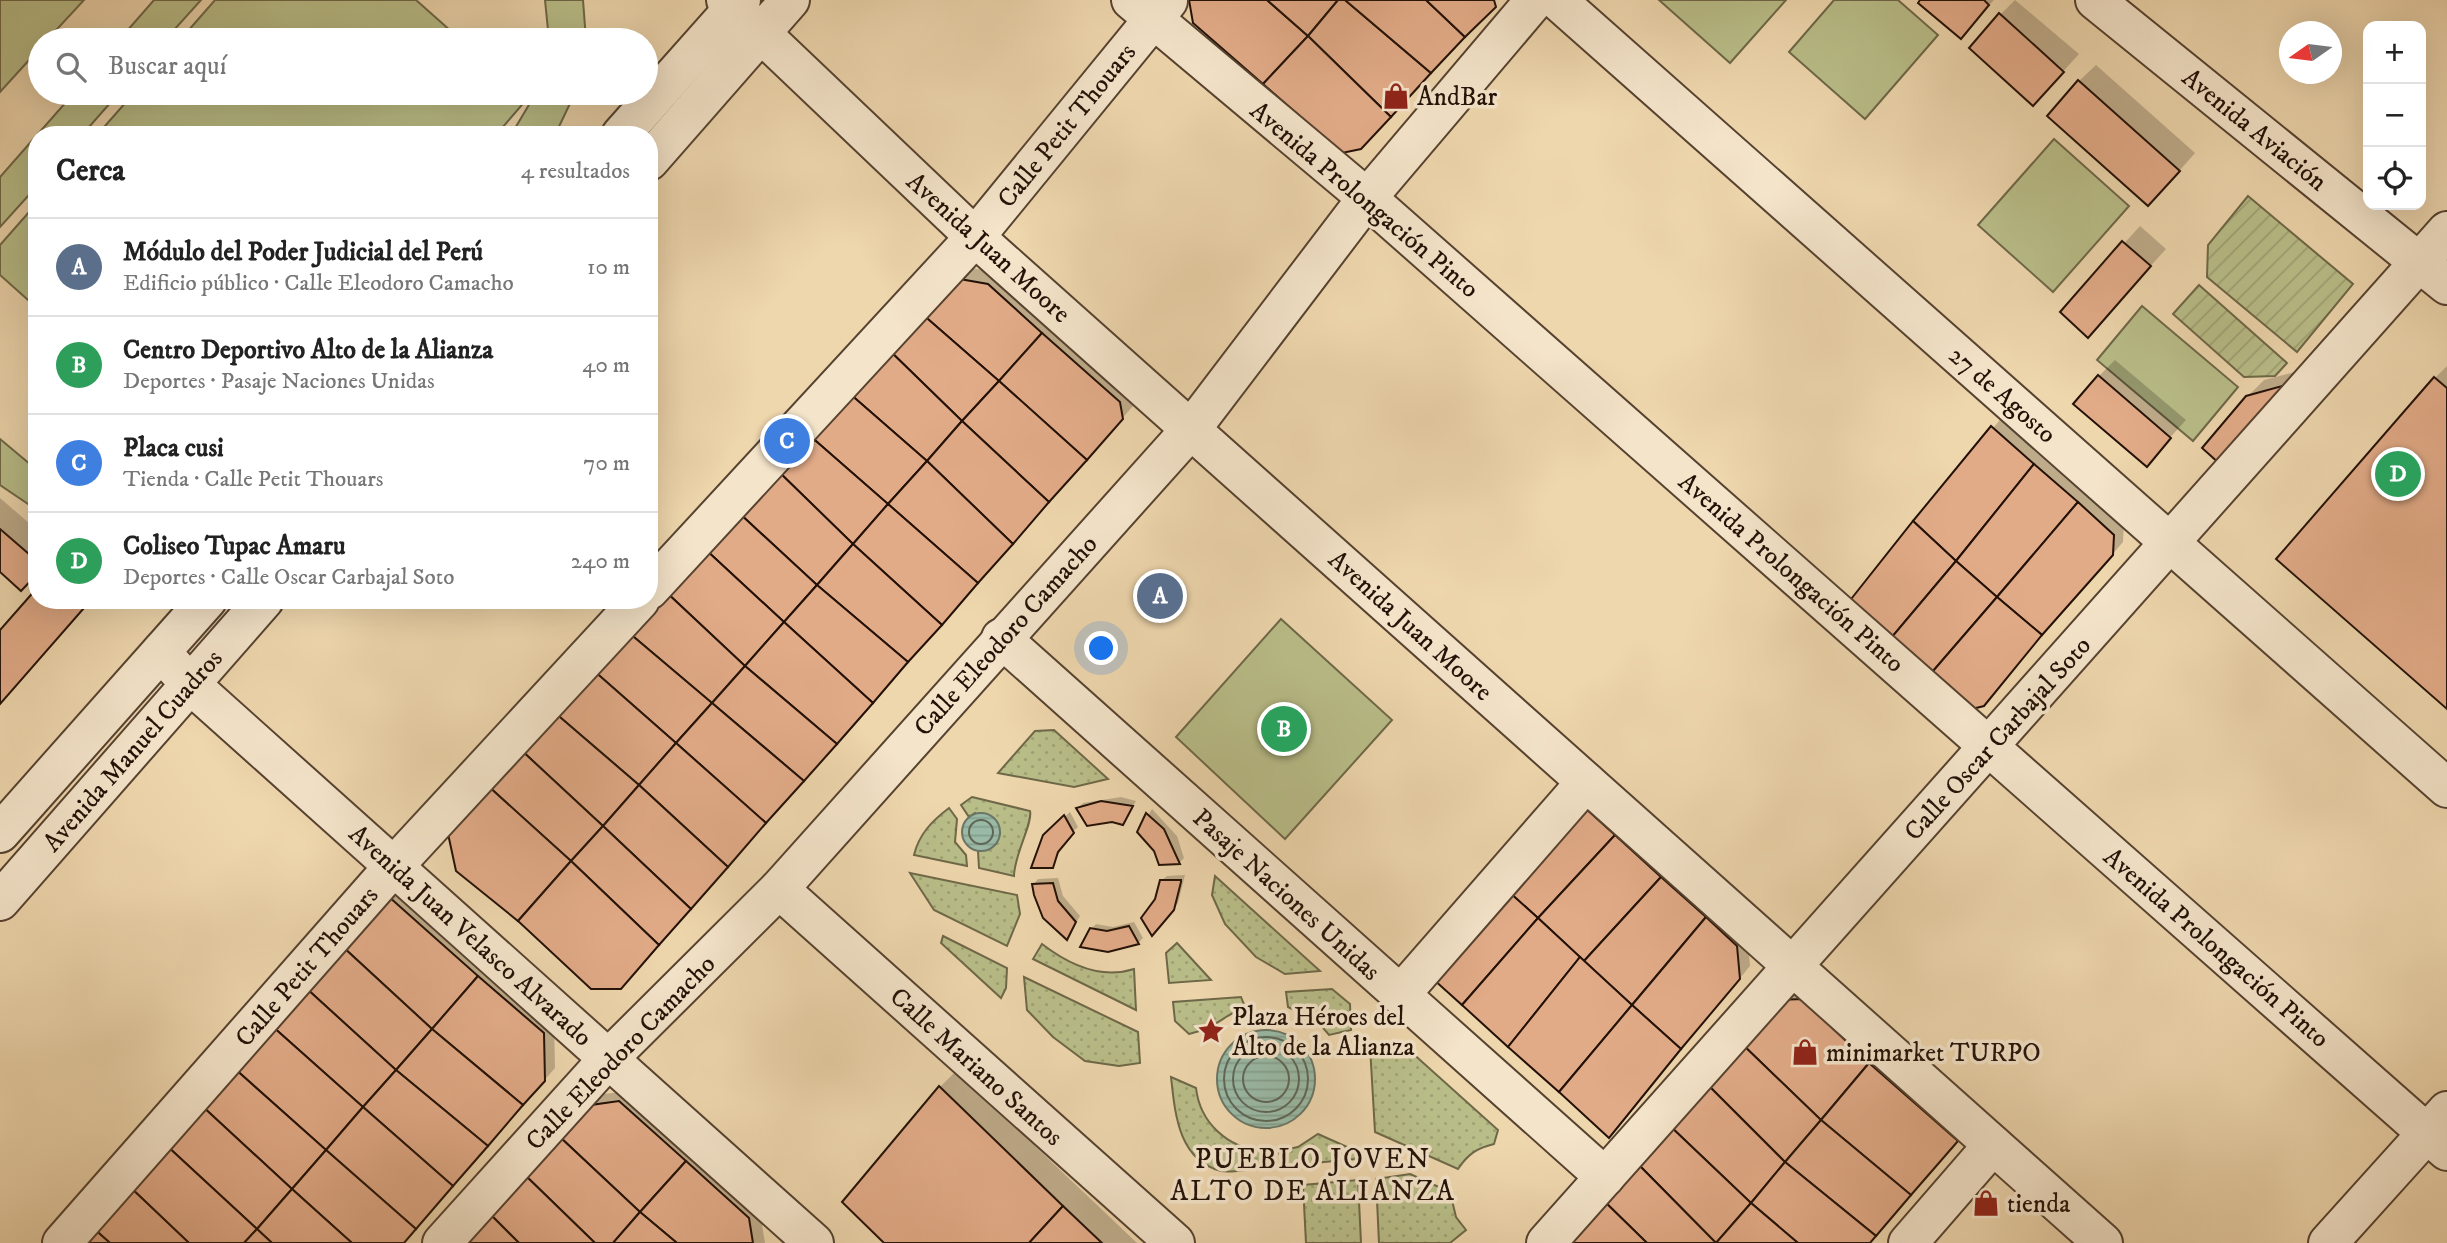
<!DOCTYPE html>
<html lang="es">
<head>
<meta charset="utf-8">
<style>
	body { margin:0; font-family:"IM FELL DW Pica",serif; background:#f2f2f2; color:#222 }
	.controls { position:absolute; right:21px; top:21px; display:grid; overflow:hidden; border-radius:14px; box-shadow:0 7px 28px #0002 }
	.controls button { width:63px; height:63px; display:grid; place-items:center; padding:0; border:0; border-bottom:2px solid #e0e0e0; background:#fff; color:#222; font:35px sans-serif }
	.compass { position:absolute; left:2279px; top:21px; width:63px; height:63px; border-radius:50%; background:#fff; box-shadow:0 7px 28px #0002; rotate:256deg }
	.you { position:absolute; left:1102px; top:649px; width:24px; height:24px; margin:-18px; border:5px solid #fff; border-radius:50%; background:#1a73e8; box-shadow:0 0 0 10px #1a73e833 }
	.badge { display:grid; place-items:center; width:46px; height:46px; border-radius:50%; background:#8f2418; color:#fff; font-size:23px; font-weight:700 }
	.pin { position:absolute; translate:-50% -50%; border:4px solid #fff; box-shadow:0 2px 7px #0006 }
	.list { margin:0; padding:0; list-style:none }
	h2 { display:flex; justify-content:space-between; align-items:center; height:91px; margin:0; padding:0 28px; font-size:30px }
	h2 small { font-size:23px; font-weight:400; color:#767676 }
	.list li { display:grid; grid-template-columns:46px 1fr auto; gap:21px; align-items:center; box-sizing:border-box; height:98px; padding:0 28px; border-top:2px solid #e0e0e0 }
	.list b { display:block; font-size:26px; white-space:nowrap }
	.list p { margin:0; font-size:23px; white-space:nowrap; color:#767676 }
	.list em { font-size:23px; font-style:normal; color:#767676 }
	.icon { flex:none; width:38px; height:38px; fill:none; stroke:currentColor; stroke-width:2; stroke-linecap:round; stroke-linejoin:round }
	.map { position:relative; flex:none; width:2447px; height:1243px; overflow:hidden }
	.search { position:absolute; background:#fff; box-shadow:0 7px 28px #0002; left:28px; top:28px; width:630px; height:77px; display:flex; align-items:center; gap:18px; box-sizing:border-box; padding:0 24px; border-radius:38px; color:#767676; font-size:26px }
	.panel { position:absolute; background:#fff; box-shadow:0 7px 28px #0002; left:28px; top:126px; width:630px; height:483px; border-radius:28px }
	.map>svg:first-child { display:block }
	.grass { fill:url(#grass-dots); stroke:#6e6848; stroke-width:2 }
	.garden { fill:url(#garden-furrows); stroke:#6e6848; stroke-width:2 }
	.pitch { fill:#b9be89; stroke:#6e6848; stroke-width:2 }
	.water { fill:url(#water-rules); stroke:#6a7666; stroke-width:2 }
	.shadow { fill:#0003 }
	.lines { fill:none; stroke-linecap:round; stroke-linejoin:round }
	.shore { stroke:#5e6656; stroke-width:2 }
	.building { fill:#e2ab88; stroke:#231107; stroke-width:2 }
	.minor-casing { stroke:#564230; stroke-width:42 }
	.minor { stroke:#f4e4ca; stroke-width:38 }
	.labels { text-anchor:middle; stroke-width:7; stroke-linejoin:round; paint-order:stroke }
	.poi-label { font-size:26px; fill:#231107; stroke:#f4e4ca; text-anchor:start }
	.street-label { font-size:26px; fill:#231107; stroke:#f4e4ca }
	.neighbourhood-label { font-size:28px; letter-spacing:2px; fill:#231107; stroke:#f4e4ca }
</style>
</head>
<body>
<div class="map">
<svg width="2447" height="1243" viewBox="0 0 2447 1243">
	<defs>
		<pattern id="grass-dots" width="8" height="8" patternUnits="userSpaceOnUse" patternTransform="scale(1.75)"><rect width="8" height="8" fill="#b9be89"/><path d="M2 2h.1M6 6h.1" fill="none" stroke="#9fa275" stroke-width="1.8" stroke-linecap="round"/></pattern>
		<pattern id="garden-furrows" width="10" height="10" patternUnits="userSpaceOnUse" patternTransform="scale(1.75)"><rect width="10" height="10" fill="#b9be89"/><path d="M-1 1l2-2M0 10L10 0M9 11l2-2" fill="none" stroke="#9fa275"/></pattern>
		<pattern id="water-rules" width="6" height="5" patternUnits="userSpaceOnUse" patternTransform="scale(1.75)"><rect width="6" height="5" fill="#9abaa6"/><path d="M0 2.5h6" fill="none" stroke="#849f8d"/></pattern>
	</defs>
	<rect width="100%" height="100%" fill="#eed6ad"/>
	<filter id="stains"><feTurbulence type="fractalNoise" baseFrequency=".00286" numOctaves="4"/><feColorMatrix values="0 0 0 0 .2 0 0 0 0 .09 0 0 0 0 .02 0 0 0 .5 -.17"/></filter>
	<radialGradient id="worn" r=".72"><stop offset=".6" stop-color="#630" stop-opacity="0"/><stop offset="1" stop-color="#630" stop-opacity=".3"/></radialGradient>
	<g class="grass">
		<path d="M1054,730L1108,779L1074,787L998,773L1035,731Z"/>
		<path d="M972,797L1030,811C1033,823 1014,855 1014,876L979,868L978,851L996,844L1000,833L975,813L969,817L961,805Z"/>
		<path d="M949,808L957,819L955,842L966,855L967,866L914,855C919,834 932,821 949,808Z"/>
		<path d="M910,873L1017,895L1020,914L1007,946L934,910Z"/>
		<path d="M1215,876L1320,971L1285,974L1256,957L1225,924L1212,895Z"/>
		<path d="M943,936L1007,968L1006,988L1001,998L941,943Z"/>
		<path d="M1177,943L1211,980L1169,983L1166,953Z"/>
		<path d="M1042,944C1068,964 1100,980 1134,969L1136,1010L1033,959Z"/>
		<path d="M1024,977L1138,1032L1140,1063L1119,1066L1085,1061L1053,1037L1027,1010Z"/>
		<path d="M1332,989L1350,1004L1351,1030L1329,1035L1318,1022L1288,1007L1286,992Z"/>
		<path d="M1241,997L1245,1007C1223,1016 1214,1029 1189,1034L1175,1021L1173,1002Z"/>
		<path d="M1400,1042L1498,1130L1494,1144C1477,1148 1468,1154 1458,1169L1375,1132L1370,1046Z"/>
		<path d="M1171,1077L1196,1088C1200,1123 1228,1148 1262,1151L1260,1169C1248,1169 1232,1173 1221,1171C1178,1160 1175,1113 1171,1077Z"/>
		<path d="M1318,1134L1356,1151V1159L1282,1166L1279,1151L1298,1147Z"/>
		<path d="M1410,1174L1450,1192L1456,1217L1466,1230L1450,1243H1379L1376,1179Z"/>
		<path d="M1358,1180L1361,1243H1306L1303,1185Z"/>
	</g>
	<g class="garden">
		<path d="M2248,196L2353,284L2297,352L2207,277L2208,245Z"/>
		<path d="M2199,285L2287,363L2275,376L2244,377L2173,314Z"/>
	</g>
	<g class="pitch">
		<path d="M0,0H84L47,40H40V48L0,92Z"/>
		<path d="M154,0H201L165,40H119Z"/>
		<path d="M215,0H416L461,40H180Z"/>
		<path d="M545,0H583L586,40H549Z"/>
		<path d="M1659,0H1786L1730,63Z"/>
		<path d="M1834,0H1898L1938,35L1865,119L1789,52Z"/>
		<path d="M74,93H119L82,135H37Z"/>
		<path d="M134,93H520L527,99L496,135H97Z"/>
		<path d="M536,93H575L555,135H511Z"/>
		<path d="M37,135V186L0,227V177Z"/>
		<path d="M2054,139L2129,206L2053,292L1978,225Z"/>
		<path d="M37,203V308L0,275V245Z"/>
		<path d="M2142,306L2238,387L2193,441L2097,360Z"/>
		<path d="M0,439L37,470V510L0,485Z"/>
		<path d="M1281,619L1392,720L1285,839L1176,737Z"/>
	</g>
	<g class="water">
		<circle cx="981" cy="832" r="19"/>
		<circle cx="1266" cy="1079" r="49"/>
	</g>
	<g class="shadow">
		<path d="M1923,0H1994L1961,36Z"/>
		<path d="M2015,0L2079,54L2049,87L2000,15Z"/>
		<path d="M2096,65L2195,153L2165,187L2079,81Z"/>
		<path d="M2140,226L2166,249L2088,335L2062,312Z"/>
		<path d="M967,267L1000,273L1131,391L1133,406L632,975Z"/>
		<path d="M2115,360L2186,420L2146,464L2099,376Z"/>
		<path d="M2447,366V706L2435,378Z"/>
		<path d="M2299,371L2236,446L2247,397L2264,380Z"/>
		<path d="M2003,416L2124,523L2123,542L1984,704L1847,608Z"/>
		<path d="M0,498L37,530V573L0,570Z"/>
		<path d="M37,600H92L0,705V633Z"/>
		<path d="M1595,796L1747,934L1750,966L1620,1124L1584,807Z"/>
		<path d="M1121,797L1136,801L1123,823L1078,808L1083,803Z"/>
		<path d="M1152,809L1177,836L1184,858L1179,863L1155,850L1139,831Z"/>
		<path d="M1070,812L1078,827L1069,835L1052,866L1045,836Z"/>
		<path d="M1185,875L1178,903L1157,929V900L1161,881L1167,876Z"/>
		<path d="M1058,878L1063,896L1080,916L1067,938L1034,884L1038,879Z"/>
		<path d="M400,887L554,1021L555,1068L403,1243H80Z"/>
		<path d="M1134,922L1143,938L1138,943L1108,950L1091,929L1096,924L1113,927Z"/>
		<path d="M1790,990L1968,1129L1869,1243H1568Z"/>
		<path d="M956,1071L1137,1243H887L940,1087Z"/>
		<path d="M631,1091L759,1207L765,1243H468L603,1094Z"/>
	</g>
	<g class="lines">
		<g class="shore">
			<circle cx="981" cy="832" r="12"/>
			<circle cx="1266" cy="1079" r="42"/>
			<circle cx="1266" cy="1079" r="33"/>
			<circle cx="1266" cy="1079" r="23"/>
		</g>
	</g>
	<g class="building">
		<path d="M1189,0H1267L1308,36L1263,84L1193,23Z"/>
		<path d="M1267,0H1338L1308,36Z"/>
		<path d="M1338,0H1345L1431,73L1391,117L1308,36Z"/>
		<path d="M1345,0H1426L1465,37L1431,73Z"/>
		<path d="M1426,0H1494L1496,7L1465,37Z"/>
		<path d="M1920,0H1984L1989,5L1961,39L1918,3Z"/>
		<path d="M1999,13L2064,72L2033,106L1969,48Z"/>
		<path d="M1308,36L1391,117L1361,149L1342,153L1263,84Z"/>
		<path d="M2078,80L2180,171L2148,206L2047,116Z"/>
		<path d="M2122,241L2151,266L2088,338L2060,312Z"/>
		<path d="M954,278L988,284L1042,333L999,381L921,313Z"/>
		<path d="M921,313L999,381L962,421L888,349Z"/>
		<path d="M1042,333L1120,402L1123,419L1087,460L999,381Z"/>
		<path d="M888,349L962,421L927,461L849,393Z"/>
		<path d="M2098,375L2171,438L2147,467L2073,404Z"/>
		<path d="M2434,377L2447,388V709L2276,559Z"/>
		<path d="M999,381L1087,460L1049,502L962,421Z"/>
		<path d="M2282,386L2286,390L2220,464L2202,448L2246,396Z"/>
		<path d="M849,393L927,461L888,504L809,435Z"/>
		<path d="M962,421L1049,502L1013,544L927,461Z"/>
		<path d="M1991,426L2034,464L1956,561L1913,521Z"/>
		<path d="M809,435L888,504L853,544L777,470Z"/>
		<path d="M927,461L1013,544L978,583L888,504Z"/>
		<path d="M2034,464L2078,502L1997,597L1956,561Z"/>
		<path d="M777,470L853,544L817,585L738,512Z"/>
		<path d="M2078,502L2114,535L2113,555L2042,635L1997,597Z"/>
		<path d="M888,504L978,583L942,625L853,544Z"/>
		<path d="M738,512L817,585L784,622L705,549Z"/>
		<path d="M1913,521L1956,561L1886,644L1844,608Z"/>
		<path d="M0,529L37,561V574L21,591L0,572Z"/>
		<path d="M853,544L942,625L908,662L817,585Z"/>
		<path d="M705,549L784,622L745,666L665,591Z"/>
		<path d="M1956,561L1997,597L1927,678L1886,644Z"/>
		<path d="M817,585L908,662L873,703L784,622Z"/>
		<path d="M37,588V600H91L0,704V630Z"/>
		<path d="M665,591L745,666L712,703L628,632Z"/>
		<path d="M1997,597L2042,635L1984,706L1968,710L1927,678Z"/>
		<path d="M784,622L873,703L837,744L745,666Z"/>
		<path d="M628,632L712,703L676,743L593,670Z"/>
		<path d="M745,666L837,744L804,781L712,703Z"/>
		<path d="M593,670L676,743L639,785L554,712Z"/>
		<path d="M712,703L804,781L766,823L676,743Z"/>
		<path d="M554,712L639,785L603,826L520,749Z"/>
		<path d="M676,743L766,823L728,867L639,785Z"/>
		<path d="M520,749L603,826L571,861L487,785Z"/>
		<path d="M487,785L571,861L518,921L456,871L447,829Z"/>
		<path d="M639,785L728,867L691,909L603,826Z"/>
		<path d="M1101,801L1133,806L1123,825L1112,822L1087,826L1076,808Z"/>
		<path d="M1583,806L1615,835L1538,918L1509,892Z"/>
		<path d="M1146,813L1164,829L1180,864L1159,865L1154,851L1137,832Z"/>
		<path d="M1064,815L1074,833L1058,852L1053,868H1031L1043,835Z"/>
		<path d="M603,826L691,909L659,945L571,861Z"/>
		<path d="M1615,835L1661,877L1584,961L1538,918Z"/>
		<path d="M571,861L659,945L621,989H591L518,921Z"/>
		<path d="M1661,877L1706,917L1632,1005L1584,961Z"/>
		<path d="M1160,880H1181V882L1174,910L1152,936L1141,918L1155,899Z"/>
		<path d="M1053,883L1058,901L1076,922L1067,940L1043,918L1034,895L1032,884Z"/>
		<path d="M1509,892L1538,918L1462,1005L1433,979Z"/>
		<path d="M388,896L478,976L432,1029L343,947Z"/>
		<path d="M1706,917L1737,946L1740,979L1681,1049L1632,1005Z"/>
		<path d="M1538,918L1580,957L1508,1047L1462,1005Z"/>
		<path d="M1129,926L1139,944L1108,952L1080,947L1090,928L1107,931Z"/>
		<path d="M343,947L432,1029L396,1070L306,988Z"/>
		<path d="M1580,957L1632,1005L1559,1092L1508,1047Z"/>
		<path d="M478,976L544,1033L545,1081L523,1105L432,1029Z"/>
		<path d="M306,988L396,1070L363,1107L272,1026Z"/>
		<path d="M1802,999L1869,1063L1821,1120L1740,1042L1777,1000Z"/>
		<path d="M1632,1005L1681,1049L1609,1138L1559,1092Z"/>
		<path d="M272,1026L363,1107L326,1150L234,1068Z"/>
		<path d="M432,1029L523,1105L488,1146L396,1070Z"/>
		<path d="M1740,1042L1821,1120L1785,1162L1705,1082Z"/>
		<path d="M1869,1063L1958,1141L1911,1195L1821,1120Z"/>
		<path d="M234,1068L326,1150L292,1189L201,1105Z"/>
		<path d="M396,1070L488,1146L453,1186L363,1107Z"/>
		<path d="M1705,1082L1785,1162L1751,1203L1669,1125Z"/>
		<path d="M939,1086L1063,1206L1029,1243H884L842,1202Z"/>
		<path d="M619,1101L686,1161L640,1212L561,1138L591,1105Z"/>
		<path d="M201,1105L292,1189L257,1229L166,1145Z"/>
		<path d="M363,1107L453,1186L416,1229L326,1150Z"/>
		<path d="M1821,1120L1911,1195L1876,1236L1785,1162Z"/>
		<path d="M1669,1125L1751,1203L1716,1243L1636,1162Z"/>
		<path d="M561,1138L640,1212L613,1243H595L526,1176Z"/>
		<path d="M166,1145L257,1229L244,1243H189L129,1186Z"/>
		<path d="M326,1150L416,1229L404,1243H352L292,1189Z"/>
		<path d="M686,1161L749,1218L753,1243H677L640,1212Z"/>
		<path d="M1636,1162L1716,1243H1647L1603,1200Z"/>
		<path d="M1785,1162L1876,1236L1870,1243H1798L1751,1203Z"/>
		<path d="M526,1176L595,1243H519L491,1215Z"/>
		<path d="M129,1186L189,1243H110L92,1227Z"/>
		<path d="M292,1189L352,1243H272L257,1229Z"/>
		<path d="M1603,1200L1647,1243H1565Z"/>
		<path d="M1751,1203L1798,1243H1716Z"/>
		<path d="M1063,1206L1102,1243H1029Z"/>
		<path d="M640,1212L677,1243H613Z"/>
		<path d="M491,1215L519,1243H466Z"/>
		<path d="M92,1227L110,1243H78Z"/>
		<path d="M257,1229L272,1243H244Z"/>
	</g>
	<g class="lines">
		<defs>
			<g id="minor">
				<path d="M726,0L975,237L2103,1243"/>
				<path d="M1131,0L1367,198L2447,1151"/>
				<path d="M1557,0L2447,788"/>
				<path d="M2095,0L2447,285"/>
				<path d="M621,135L741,0"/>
				<path d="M649,161L790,0"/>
				<path d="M649,590L975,237L1168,1"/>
				<path d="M1001,638L1605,1177"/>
				<path d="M161,652L190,684L814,1243"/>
				<path d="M0,833L207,600"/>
				<path d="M779,889L1175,1243"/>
				<path d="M0,901L264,600"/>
				<path d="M1400,995L1586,782"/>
				<path d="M62,1243L394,866L640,600"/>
				<path d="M442,1243L609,1058L779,889L1192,428L1367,198L1535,0"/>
				<path d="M1546,1243L2447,231"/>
				<path d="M1908,1243L1993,1145"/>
				<path d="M2328,1243L2447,1111"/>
			</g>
		</defs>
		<use href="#minor" class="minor-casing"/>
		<use href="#minor" class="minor"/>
	</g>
	<defs>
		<symbol id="shop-bare" viewBox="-9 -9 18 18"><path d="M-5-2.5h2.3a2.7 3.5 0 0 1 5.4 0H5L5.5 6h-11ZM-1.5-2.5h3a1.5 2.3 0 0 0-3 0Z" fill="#8f2418" stroke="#f4e4ca" stroke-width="2.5" paint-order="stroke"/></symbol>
		<symbol id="sight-bare" viewBox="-9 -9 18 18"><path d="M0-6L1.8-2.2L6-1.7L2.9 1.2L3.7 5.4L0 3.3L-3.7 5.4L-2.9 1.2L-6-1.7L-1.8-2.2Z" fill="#8f2418" stroke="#f4e4ca" stroke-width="2.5" paint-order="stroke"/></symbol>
	</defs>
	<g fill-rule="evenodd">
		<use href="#shop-bare" x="1377" y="77" width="38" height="38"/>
		<use href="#sight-bare" x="1192" y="1012" width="38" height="38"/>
		<use href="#shop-bare" x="1786" y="1033" width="38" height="38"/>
		<use href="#shop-bare" x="1967" y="1184" width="38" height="38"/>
	</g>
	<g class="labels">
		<g class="poi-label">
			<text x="1417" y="105">AndBar</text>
			<text x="1232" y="1025">Plaza Héroes del<tspan x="1232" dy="30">Alto de la Alianza</tspan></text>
			<text x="1826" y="1061">minimarket TURPO</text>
			<text x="2007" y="1212">tienda</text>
		</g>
		<g class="street-label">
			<text transform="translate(1066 125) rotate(-51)" y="9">Calle Petit Thouars</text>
			<text transform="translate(2255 129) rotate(39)" y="9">Avenida Aviación</text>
			<text transform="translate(1365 199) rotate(40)" y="9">Avenida Prolongación Pinto</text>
			<text transform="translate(989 247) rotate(42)" y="9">Avenida Juan Moore</text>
			<text transform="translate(2003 394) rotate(41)" y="9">27 de Agosto</text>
			<text transform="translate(1792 572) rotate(41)" y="9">Avenida Prolongación Pinto</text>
			<text transform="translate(1411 625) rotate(42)" y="9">Avenida Juan Moore</text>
			<text transform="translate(1005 635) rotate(-48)" y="9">Calle Eleodoro Camacho</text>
			<text transform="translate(1997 738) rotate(-48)" y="9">Calle Oscar Carbajal Soto</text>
			<text transform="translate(132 750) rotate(-49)" y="9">Avenida Manuel Cuadros</text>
			<text transform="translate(1287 894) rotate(42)" y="9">Pasaje Naciones Unidas</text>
			<text transform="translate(471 935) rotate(42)" y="9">Avenida Juan Velasco Alvarado</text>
			<text transform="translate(2217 947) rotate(41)" y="9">Avenida Prolongación Pinto</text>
			<text transform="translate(306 966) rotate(-49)" y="9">Calle Petit Thouars</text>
			<text transform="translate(620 1052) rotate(-46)" y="9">Calle Eleodoro Camacho</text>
			<text transform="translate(977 1066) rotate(42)" y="9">Calle Mariano Santos</text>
		</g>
		<g class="neighbourhood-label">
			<text x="1313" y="1168">PUEBLO JOVEN<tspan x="1313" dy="32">ALTO DE ALIANZA</tspan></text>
		</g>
	</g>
	<rect width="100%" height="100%" filter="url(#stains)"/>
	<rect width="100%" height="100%" fill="url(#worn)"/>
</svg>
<div class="controls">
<button>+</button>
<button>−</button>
<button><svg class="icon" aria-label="locate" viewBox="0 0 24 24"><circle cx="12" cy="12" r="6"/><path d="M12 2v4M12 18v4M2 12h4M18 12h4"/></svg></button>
</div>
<svg class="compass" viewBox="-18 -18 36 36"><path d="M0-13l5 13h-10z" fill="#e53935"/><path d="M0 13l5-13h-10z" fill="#767676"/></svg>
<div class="you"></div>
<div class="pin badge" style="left:1160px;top:596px;background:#5c6f8a">A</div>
<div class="pin badge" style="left:1284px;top:729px;background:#2e9e5b">B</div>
<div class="pin badge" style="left:787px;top:441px;background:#3f7fe0">C</div>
<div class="pin badge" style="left:2398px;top:474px;background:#2e9e5b">D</div>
<div class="search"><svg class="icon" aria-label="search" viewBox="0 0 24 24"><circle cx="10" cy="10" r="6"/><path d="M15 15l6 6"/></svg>Buscar aquí</div>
<section class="panel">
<h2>Cerca<small>4 resultados</small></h2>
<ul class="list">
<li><span class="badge" style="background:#5c6f8a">A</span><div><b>Módulo del Poder Judicial del Perú</b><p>Edificio público · Calle Eleodoro Camacho</p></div><em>10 m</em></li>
<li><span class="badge" style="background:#2e9e5b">B</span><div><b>Centro Deportivo Alto de la Alianza</b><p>Deportes · Pasaje Naciones Unidas</p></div><em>40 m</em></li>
<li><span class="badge" style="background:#3f7fe0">C</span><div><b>Placa cusi</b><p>Tienda · Calle Petit Thouars</p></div><em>70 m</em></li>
<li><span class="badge" style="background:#2e9e5b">D</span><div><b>Coliseo Tupac Amaru</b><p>Deportes · Calle Oscar Carbajal Soto</p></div><em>240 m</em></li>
</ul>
</section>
</div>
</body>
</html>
